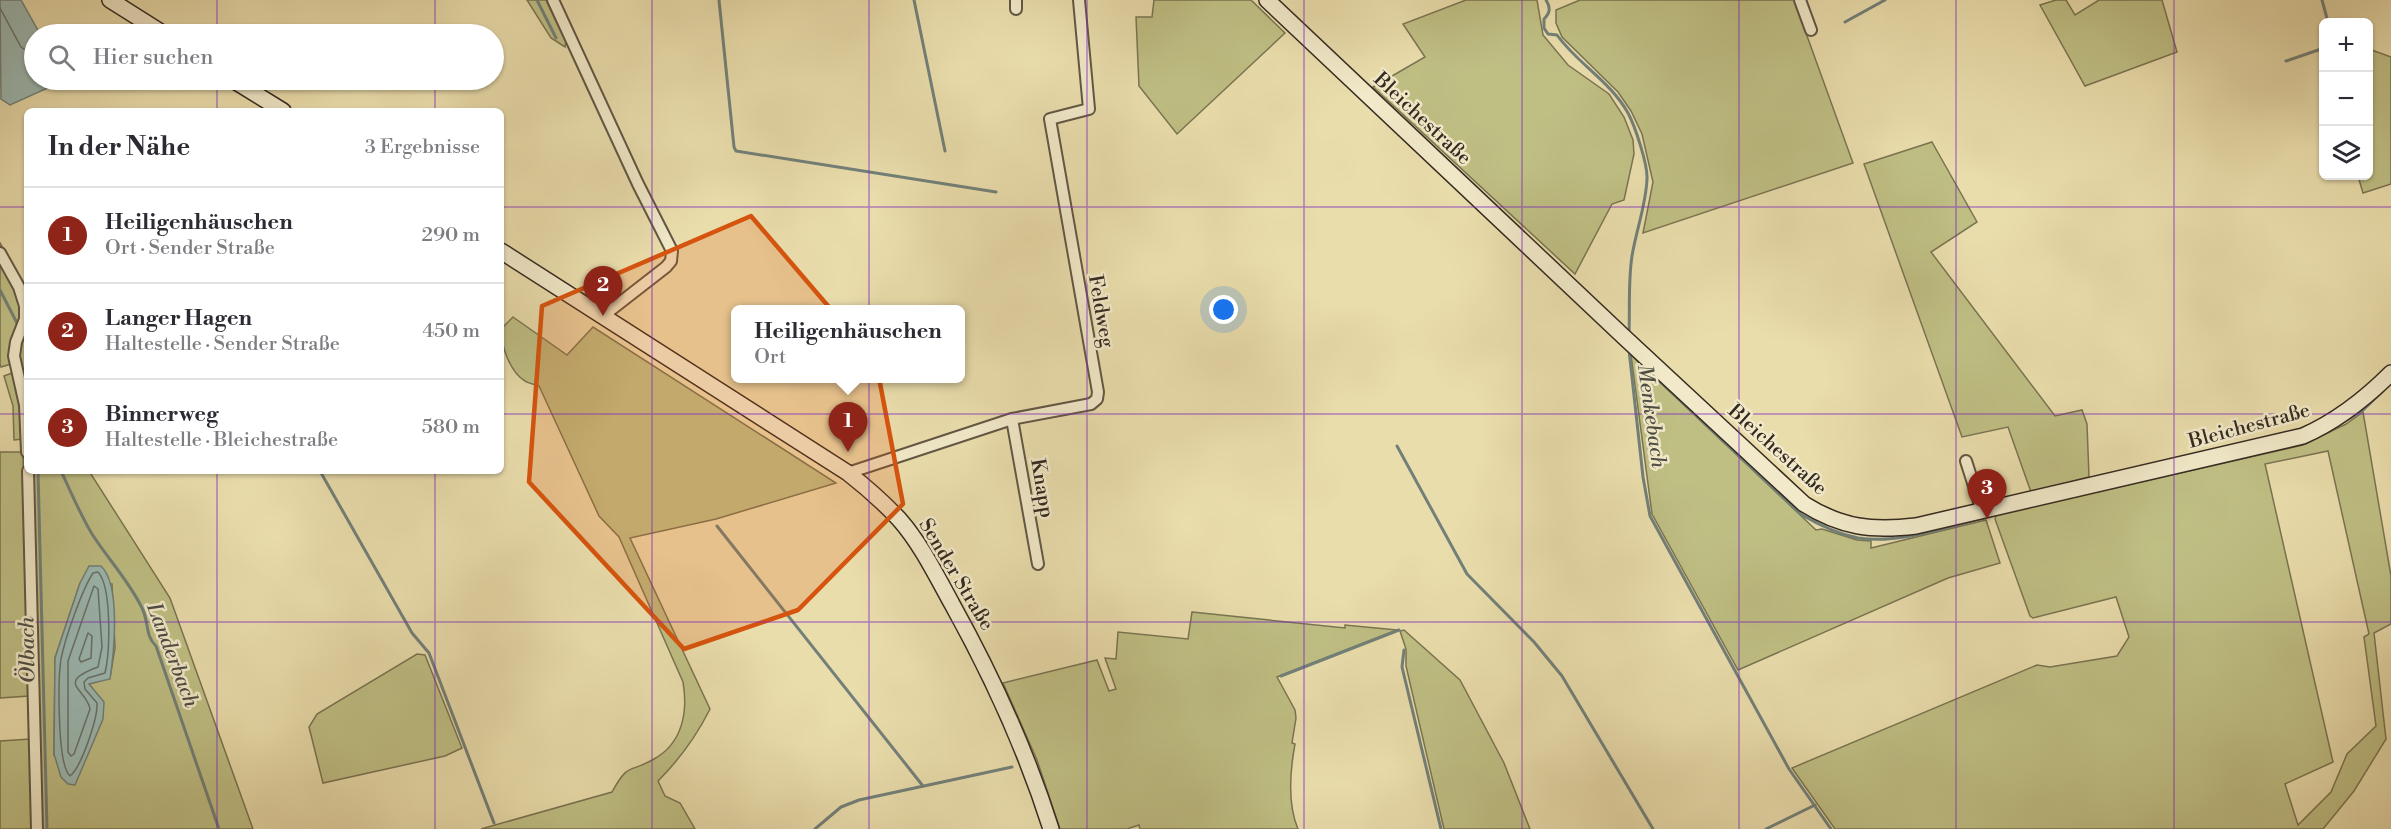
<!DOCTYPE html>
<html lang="de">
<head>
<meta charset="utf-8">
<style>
	body { margin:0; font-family:"Libre Bodoni",serif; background:#f7f7f7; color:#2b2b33 }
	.controls { position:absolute; right:18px; top:18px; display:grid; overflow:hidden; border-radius:9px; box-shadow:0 2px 4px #0004 }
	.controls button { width:54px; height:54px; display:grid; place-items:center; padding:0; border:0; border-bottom:2px solid #e1e1e2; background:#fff; color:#2b2b33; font:30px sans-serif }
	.you { position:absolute; left:1224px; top:310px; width:21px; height:21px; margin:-15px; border:4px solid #fff; border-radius:50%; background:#1a73e8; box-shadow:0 0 0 9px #1a73e833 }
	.badge { display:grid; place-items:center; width:39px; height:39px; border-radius:50%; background:#8f2418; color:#fff; font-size:20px; font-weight:700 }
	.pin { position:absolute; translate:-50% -50px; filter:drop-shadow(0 2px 3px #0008) }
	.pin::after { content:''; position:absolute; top:32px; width:21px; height:18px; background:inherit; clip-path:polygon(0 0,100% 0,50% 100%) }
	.popup { position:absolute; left:731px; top:305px; width:234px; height:78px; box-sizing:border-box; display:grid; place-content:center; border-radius:9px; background:#fff; filter:drop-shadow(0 2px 4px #0005); font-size:20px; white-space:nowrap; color:#7c7c81 }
	.popup b { font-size:22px; color:#2b2b33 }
	.popup::after { content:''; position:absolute; left:50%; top:100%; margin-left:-12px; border:12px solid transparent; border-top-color:#fff }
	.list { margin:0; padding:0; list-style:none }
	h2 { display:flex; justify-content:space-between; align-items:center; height:78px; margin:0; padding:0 24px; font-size:26px }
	h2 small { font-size:20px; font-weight:400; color:#7c7c81 }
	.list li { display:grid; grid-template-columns:39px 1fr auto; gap:18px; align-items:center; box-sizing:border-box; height:96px; padding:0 24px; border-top:2px solid #e1e1e2 }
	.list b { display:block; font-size:22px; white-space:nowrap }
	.list p { margin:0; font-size:20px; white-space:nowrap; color:#7c7c81 }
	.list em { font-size:20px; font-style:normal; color:#7c7c81 }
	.icon { flex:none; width:33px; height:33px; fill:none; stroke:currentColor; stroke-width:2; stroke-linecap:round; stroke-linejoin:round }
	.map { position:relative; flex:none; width:2391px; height:829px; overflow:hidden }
	.search { position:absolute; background:#fff; box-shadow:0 2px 4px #0004; left:24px; top:24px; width:480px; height:66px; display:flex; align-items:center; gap:15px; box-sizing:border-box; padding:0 21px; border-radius:33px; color:#7c7c81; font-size:22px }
	.panel { position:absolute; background:#fff; box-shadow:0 2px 4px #0004; left:24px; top:108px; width:480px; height:366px; border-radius:9px }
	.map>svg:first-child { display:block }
	.green { fill:#bfbf84; stroke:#7a7452; stroke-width:1.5; fill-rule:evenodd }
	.water { fill:#9cbab4; stroke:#728079; stroke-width:1.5 }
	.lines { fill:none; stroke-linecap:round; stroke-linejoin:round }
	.shore { stroke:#68726a; stroke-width:1.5 }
	.stream { stroke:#728079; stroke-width:3 }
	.street-casing { stroke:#625744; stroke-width:14 }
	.secondary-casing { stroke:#342a21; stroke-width:18 }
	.street { stroke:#f1e9c9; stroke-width:10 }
	.secondary { stroke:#f1e9c9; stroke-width:15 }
	.marked { fill:#d6540e; fill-opacity:0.2; stroke:#d6540e; stroke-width:4.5; stroke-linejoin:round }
	.grid { fill:none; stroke:#7b2cbf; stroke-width:1.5; stroke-opacity:0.55 }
	.labels { text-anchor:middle; stroke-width:5; stroke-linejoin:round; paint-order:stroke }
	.street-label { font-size:20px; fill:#342a21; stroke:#f1e9c9 }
	.water-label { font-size:21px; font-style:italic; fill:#4e4e46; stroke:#f1e9c9 }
</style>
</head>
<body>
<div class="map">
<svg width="2391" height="829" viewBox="0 0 2391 829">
	<rect width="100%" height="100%" fill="#eaddac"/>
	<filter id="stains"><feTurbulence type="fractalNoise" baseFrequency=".00333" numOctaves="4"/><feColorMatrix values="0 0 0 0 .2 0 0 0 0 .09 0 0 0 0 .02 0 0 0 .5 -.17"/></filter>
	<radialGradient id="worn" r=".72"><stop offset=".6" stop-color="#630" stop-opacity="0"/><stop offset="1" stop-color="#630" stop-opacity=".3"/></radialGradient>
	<g class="green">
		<path d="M527,0H546L566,41L565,47L551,38Z"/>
		<path d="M1154,0H1251L1285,33L1177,134L1139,86L1136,17H1152Z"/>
		<path d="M1466,0H1537L1543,35L1568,65L1609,94L1624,117L1633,140L1634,154L1624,200L1612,204L1575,274L1373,87L1425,57L1403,24Z"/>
		<path d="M1580,0H1794L1853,163L1643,233L1653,182L1642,134L1631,111L1618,92L1562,37L1556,23V10Z"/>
		<path d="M2056,0H2066L2075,15L2099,0H2162L2177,52L2085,86L2040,5Z"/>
		<path d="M2369,49L2391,57V184L2363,193L2358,176H2368Z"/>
		<path d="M1932,142L1977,222L1931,252L2055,416L2082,410L2087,424L2089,477L2031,492L2008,427L1962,437L1864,164Z"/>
		<path d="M0,243L27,289V396L18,362L1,367L0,364Z"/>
		<path d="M513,317L567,355L593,327L836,483L716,519L630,538L710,709C696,737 680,759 658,781L665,796L680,803L695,829H481L612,792C629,761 629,774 654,759C683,743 688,711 683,682L619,537L599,516L539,386C535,384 529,384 525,381C510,372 501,346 501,329Z"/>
		<path d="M1631,355L1816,530L1822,529L1857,540L1871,541V548L1986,520L2000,563L1948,578L1738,670L1652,514Z"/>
		<path d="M12,373L21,405L23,439L14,440L13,406L4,376Z"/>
		<path d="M2363,412L2391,576V624L2374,633L2386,739L2354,791L2323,829H1835L1792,768L2037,665L2050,667L2117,656L2129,637L2116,597L2033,618L2030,616L1995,519L1996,515L2303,445L2346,424ZM2328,451L2369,634L2364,637L2376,726L2347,754L2331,792L2298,825L2285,784L2333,762L2265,464Z"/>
		<path d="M0,452H23L29,696L0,698Z"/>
		<path d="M31,471H89L170,598L253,829H42ZM80,583L112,584L115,648L110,678L89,684L92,688L54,754L55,658Z"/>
		<path d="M1192,612L1345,628V625L1397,630L1277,677L1295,710L1296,718L1292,743L1295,744C1290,771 1287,803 1298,829H1140L1139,825L1127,829H1060L1037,760L1003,683L1097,660L1109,691L1116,689L1105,658L1116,659L1118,632L1188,639Z"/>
		<path d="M1404,630L1460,680L1504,763L1530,829H1444L1406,666V649L1400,631Z"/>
		<path d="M417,654L425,655L462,748L445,756L323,783L309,727L317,714Z"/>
		<path d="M30,739L33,829H0V741Z"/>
	</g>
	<g class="water">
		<path d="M0,0H21L40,34H34V80H54L50,87L10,105L1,99Z"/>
		<path d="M89,566H101C121,585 114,652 110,679L89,684L104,702L103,719L75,785L68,784L61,777L54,754L55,658L80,583Z"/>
	</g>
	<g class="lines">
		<g class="shore">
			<path d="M0,8L21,47L34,56"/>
			<path d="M98,572C112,587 110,652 105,673L88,678L84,682L85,689L97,703C98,718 81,768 70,776C57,765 58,678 61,659C65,638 82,590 93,573Z"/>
			<path d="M94,586L98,589L102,647L98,667C54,683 87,689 90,709L74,754L71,756L68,752V661Z"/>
			<path d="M88,633L92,636L91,658L81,662L79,659Z"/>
		</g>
		<g class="stream">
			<path d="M537,0L556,38"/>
			<path d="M719,0L734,147L736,151L996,192"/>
			<path d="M914,0L945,151"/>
			<path d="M1546,0C1551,8 1550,13 1544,19V28L1548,34L1557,35C1577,63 1611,82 1628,113C1635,126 1648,165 1647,179C1646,205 1636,231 1632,256C1628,282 1630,309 1629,335"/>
			<path d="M2322,0L2328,22"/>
			<path d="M1845,22L1885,0"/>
			<path d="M2286,61L2324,48"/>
			<path d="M0,290L19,327"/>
			<path d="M22,333L27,342"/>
			<path d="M1629,350L1643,477L1650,516L1789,769L1831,829"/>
			<path d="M1649,371L1802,515C1819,525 1838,534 1858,538C1899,544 1944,528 1984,518"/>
			<path d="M2323,434L2362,411L2383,391"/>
			<path d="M1397,446L1467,574L1534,642L1562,676L1653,829"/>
			<path d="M38,471L47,829"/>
			<path d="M61,471C71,492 80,514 92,534C108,559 129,581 142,608C149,622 145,636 156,646L219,829"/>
			<path d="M320,471L412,633L429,653L494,823"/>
			<path d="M717,526L923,786"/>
			<path d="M1404,650L1402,667L1441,829"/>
			<path d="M1281,676L1399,630"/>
			<path d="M815,829L841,807L859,800L1012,767"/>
			<path d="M1766,829L1815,805"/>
		</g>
		<defs>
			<g id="street">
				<path d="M553,0L638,184L672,251L671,261L666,267L603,316"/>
				<path d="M1800,0L1811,30"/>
				<path d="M1016,9V0"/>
				<path d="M0,253L19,287L25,306V319L16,342L14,356L25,405L27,452"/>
				<path d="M1012,419L1038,564"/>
				<path d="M1966,461L1982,511"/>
				<path d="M28,471L37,829"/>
				<path d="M848,473L1012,419L1091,404L1097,399L1098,392L1050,119L1089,109L1079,0"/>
			</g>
			<g id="secondary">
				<path d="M110,0L164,34"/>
				<path d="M1267,0L1624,337L1804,504C1842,528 1872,531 1916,526L2303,436C2337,421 2364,400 2391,373"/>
				<path d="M233,80L283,111"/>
				<path d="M501,251L848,473C866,487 883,502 899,519C921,544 936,575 952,604C992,676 1026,750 1051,829"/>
			</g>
		</defs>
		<use href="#street" class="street-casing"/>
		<use href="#secondary" class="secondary-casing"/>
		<use href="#street" class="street"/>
		<use href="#secondary" class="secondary"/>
	</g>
	<path class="marked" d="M751,216L876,362L903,504L798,610L684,649L529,482L542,306Z"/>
	<path class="grid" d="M217,0V34M435,0V34M652,0V829M869,0V829M1087,0V829M1304,0V829M1522,0V829M1739,0V829M1956,0V829M2174,0V829M217,80V111M435,80V111M0,207H27M501,207H2391M0,414H27M501,414H2391M217,471V829M435,471V829M0,622H2391"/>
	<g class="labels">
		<g class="street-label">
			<text transform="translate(1423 118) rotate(43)" y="7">Bleichestraße</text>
			<text transform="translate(1102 311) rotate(80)" y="7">Feldweg</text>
			<text transform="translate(2249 425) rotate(-15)" y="7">Bleichestraße</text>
			<text transform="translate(1778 449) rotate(42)" y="7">Bleichestraße</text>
			<text transform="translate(1043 488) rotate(80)" y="7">Knapp</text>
			<text transform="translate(957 574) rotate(59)" y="7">Sender Straße</text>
		</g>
		<g class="water-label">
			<text transform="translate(1652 416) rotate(82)" y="7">Menkebach</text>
			<text transform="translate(27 650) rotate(-91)" y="7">Ölbach</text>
			<text transform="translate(173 655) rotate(69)" y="7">Landerbach</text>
		</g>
	</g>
	<rect width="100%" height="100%" filter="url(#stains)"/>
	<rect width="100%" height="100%" fill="url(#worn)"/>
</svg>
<div class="controls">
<button>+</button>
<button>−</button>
<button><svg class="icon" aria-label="layers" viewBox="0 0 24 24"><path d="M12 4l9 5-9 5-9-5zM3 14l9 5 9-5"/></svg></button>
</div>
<div class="you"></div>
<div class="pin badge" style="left:848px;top:452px">1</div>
<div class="popup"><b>Heiligenhäuschen</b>Ort</div>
<div class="pin badge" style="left:603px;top:316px">2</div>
<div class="pin badge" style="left:1987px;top:519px">3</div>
<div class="search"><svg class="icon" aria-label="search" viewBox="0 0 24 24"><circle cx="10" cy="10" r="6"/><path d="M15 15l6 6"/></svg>Hier suchen</div>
<section class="panel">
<h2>In der Nähe<small>3 Ergebnisse</small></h2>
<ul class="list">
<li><span class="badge">1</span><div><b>Heiligenhäuschen</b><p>Ort · Sender Straße</p></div><em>290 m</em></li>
<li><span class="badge">2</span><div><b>Langer Hagen</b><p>Haltestelle · Sender Straße</p></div><em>450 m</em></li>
<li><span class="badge">3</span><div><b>Binnerweg</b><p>Haltestelle · Bleichestraße</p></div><em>580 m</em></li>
</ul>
</section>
</div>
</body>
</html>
